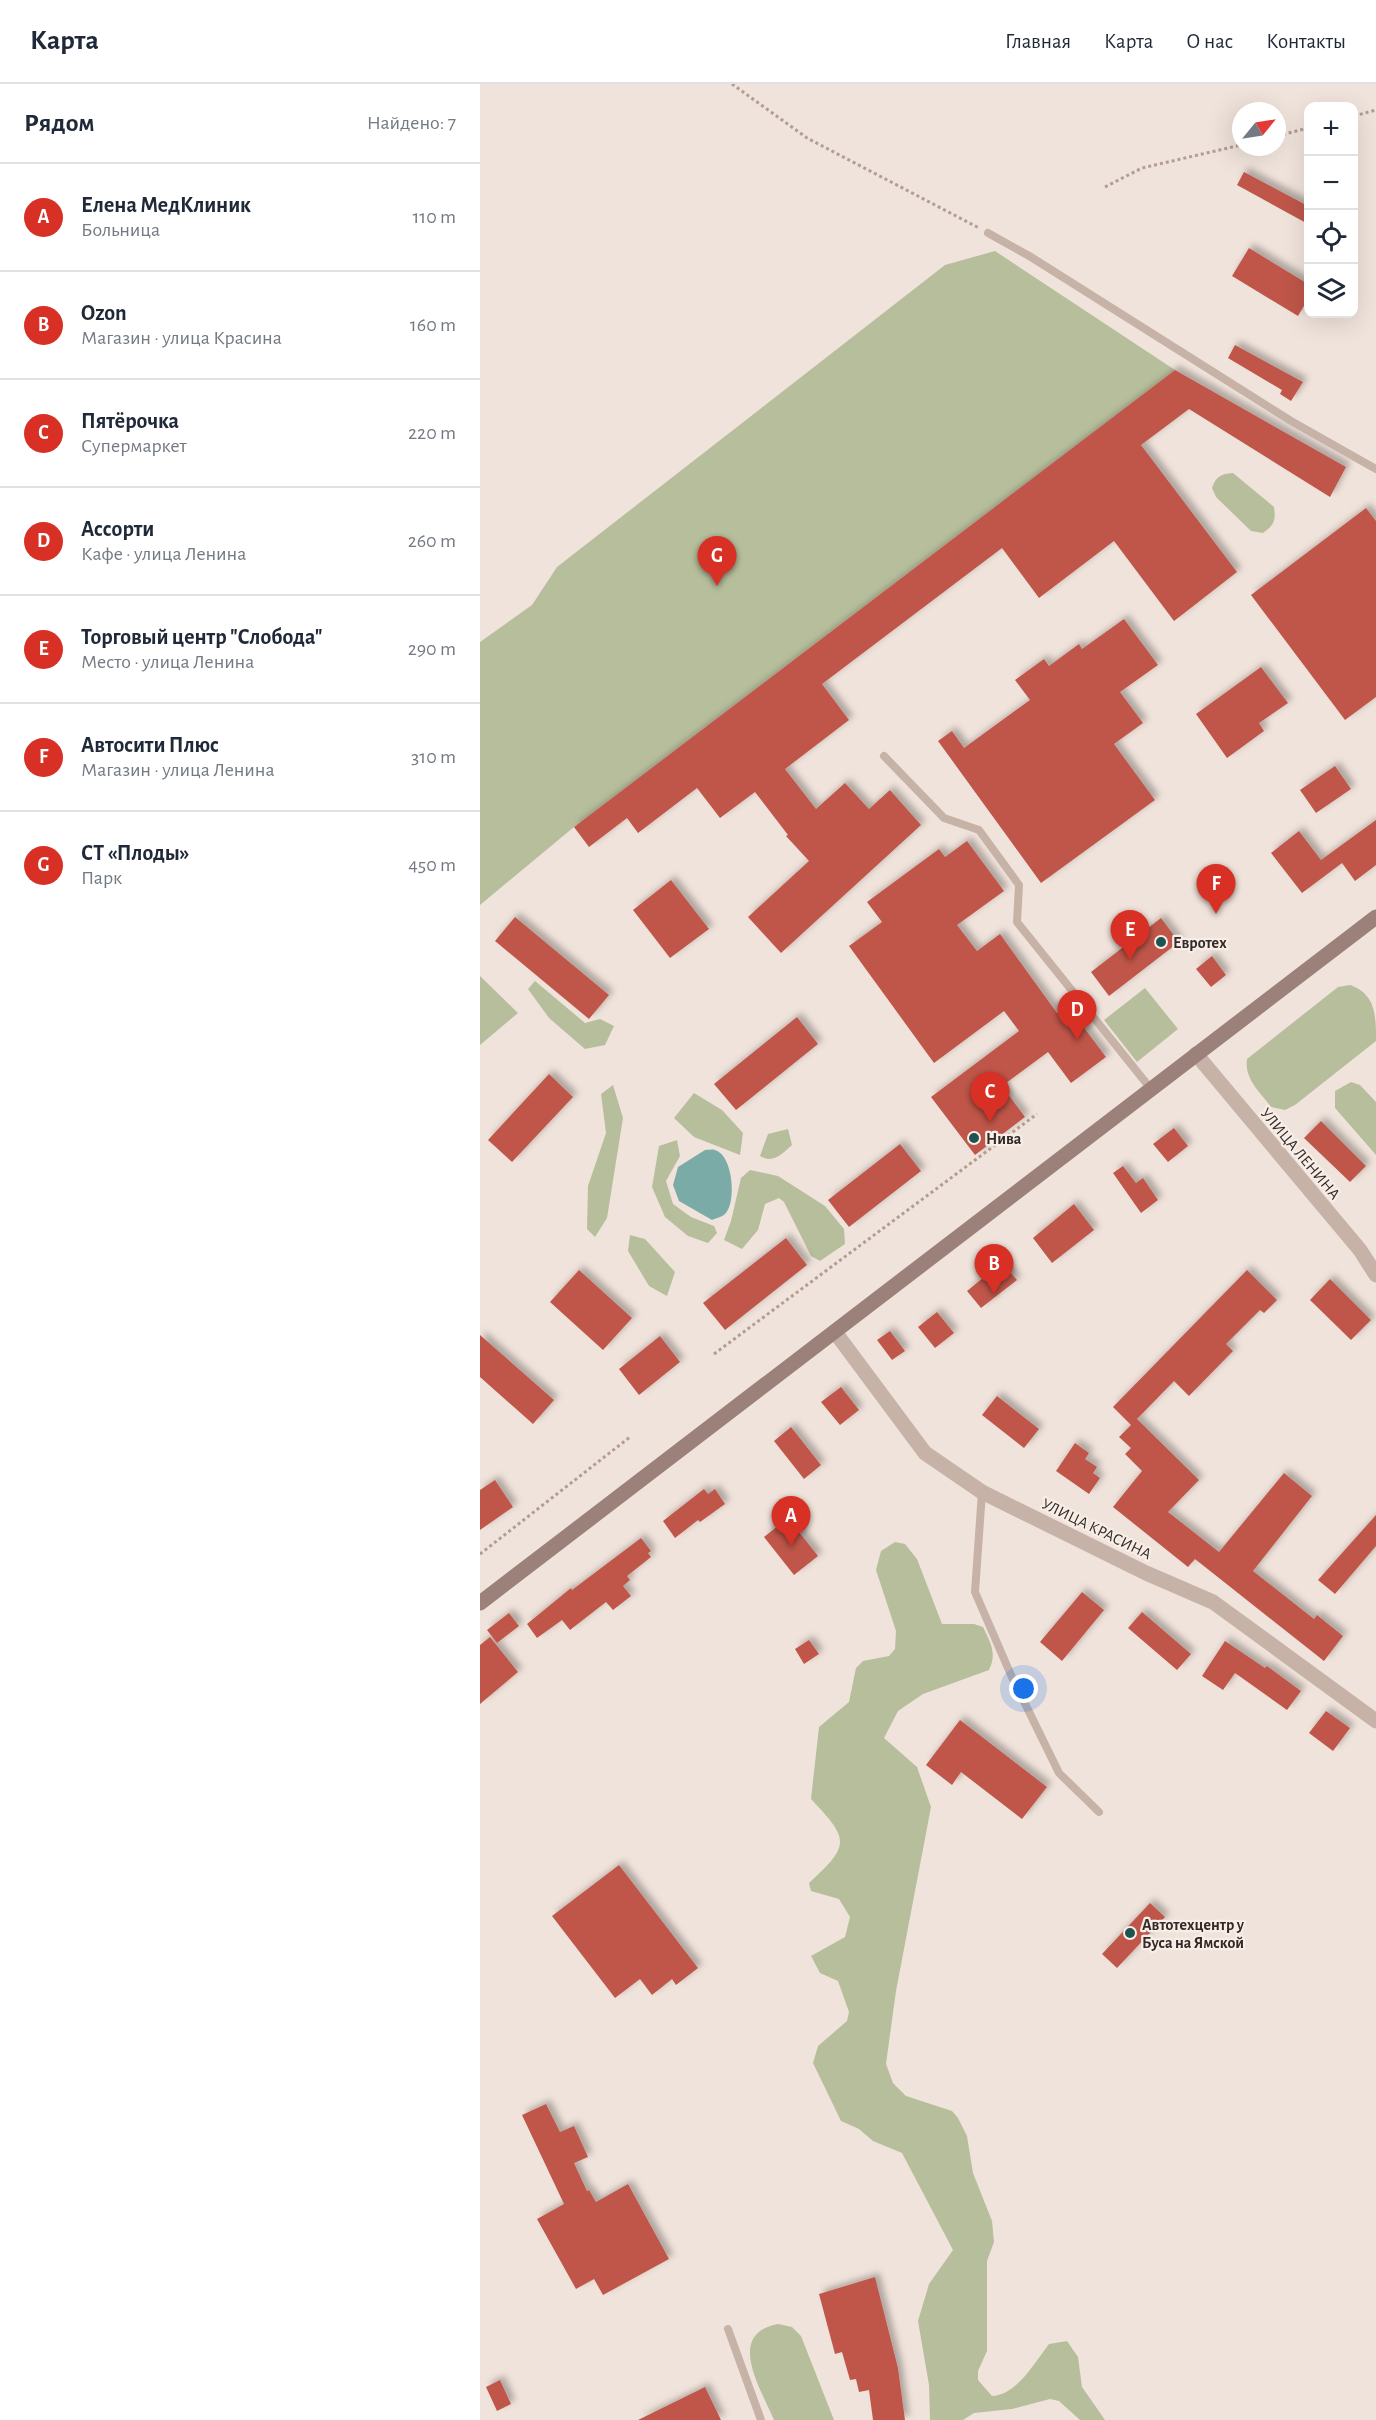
<!DOCTYPE html>
<html lang="ru">
<head>
<meta charset="utf-8">
<style>
	body { margin:0; font-family:"Alegreya Sans",sans-serif; background:#f2f2f3; color:#1f2937 }
	.controls { position:absolute; right:18px; top:18px; display:grid; overflow:hidden; border-radius:12px; box-shadow:0 6px 24px #0002 }
	.controls button { width:54px; height:54px; display:grid; place-items:center; padding:0; border:0; border-bottom:2px solid #e0e1e3; background:#fff; color:#1f2937; font:30px sans-serif }
	.compass { position:absolute; left:752px; top:18px; width:54px; height:54px; border-radius:50%; background:#fff; box-shadow:0 6px 24px #0002; rotate:60deg }
	.you { position:absolute; left:544px; top:1605px; width:21px; height:21px; margin:-15px; border:4px solid #fff; border-radius:50%; background:#1a73e8; box-shadow:0 0 0 9px #1a73e833 }
	.badge { display:grid; place-items:center; width:39px; height:39px; border-radius:50%; background:#d93025; color:#fff; font-size:20px; font-weight:700 }
	.pin { position:absolute; translate:-50% -50px; filter:drop-shadow(0 2px 3px #0008) }
	.pin::after { content:''; position:absolute; top:32px; width:21px; height:18px; background:inherit; clip-path:polygon(0 0,100% 0,50% 100%) }
	.list { margin:0; padding:0; list-style:none }
	h2 { display:flex; justify-content:space-between; align-items:center; height:78px; margin:0; padding:0 24px; font-size:26px }
	h2 small { font-size:20px; font-weight:400; color:#747a83 }
	.list li { display:grid; grid-template-columns:39px 1fr auto; gap:18px; align-items:center; box-sizing:border-box; height:108px; padding:0 24px; border-top:2px solid #e0e1e3 }
	.list b { display:block; font-size:22px; white-space:nowrap }
	.list p { margin:0; font-size:20px; white-space:nowrap; color:#747a83 }
	.list em { font-size:20px; font-style:normal; color:#747a83 }
	.icon { flex:none; width:33px; height:33px; fill:none; stroke:currentColor; stroke-width:2; stroke-linecap:round; stroke-linejoin:round }
	.map { position:relative; flex:none; width:896px; height:2336px; overflow:hidden }
	header { display:flex; align-items:center; gap:36px; box-sizing:border-box; height:84px; padding:0 30px; background:#fff; border-bottom:2px solid #e0e1e3 }
	header strong { font-size:28px }
	nav { display:flex; gap:33px; margin-inline-start:auto; font-size:21px }
	main { display:flex }
	aside { flex:1; background:#fff }
	.map>svg:first-child { display:block }
	.green { fill:#b7be9c }
	.water { fill:#7baba7 }
	.building { fill:#bf574a; filter:url(#shadow) }
	.lines { fill:none; stroke-linecap:round; stroke-linejoin:round }
	.path { stroke:#b39c92; stroke-width:3; stroke-dasharray:3 3; stroke-linecap:butt }
	.service { stroke:#c7b2a7; stroke-width:8 }
	.minor { stroke:#c7b2a7; stroke-width:15 }
	.secondary { stroke:#9b8179; stroke-width:15 }
	.poi-dot { fill:#1f5350; stroke:#f8eee7; stroke-width:2 }
	.labels { text-anchor:middle; stroke-width:4.5; stroke-linejoin:round; paint-order:stroke }
	.poi-label { font-size:16px; font-weight:bold; fill:#342a27; stroke:#f8eee7; text-anchor:start }
	.street-label { font-size:16px; fill:#342a27; stroke:#f8eee7 }
</style>
</head>
<body>
<header>
<strong>Карта</strong>
<nav><a>Главная</a><a>Карта</a><a>О нас</a><a>Контакты</a></nav>
</header>
<main>
<aside>
<h2>Рядом<small>Найдено: 7</small></h2>
<ul class="list">
<li><span class="badge">A</span><div><b>Елена МедКлиник</b><p>Больница</p></div><em>110 m</em></li>
<li><span class="badge">B</span><div><b>Ozon</b><p>Магазин · улица Красина</p></div><em>160 m</em></li>
<li><span class="badge">C</span><div><b>Пятёрочка</b><p>Супермаркет</p></div><em>220 m</em></li>
<li><span class="badge">D</span><div><b>Ассорти</b><p>Кафе · улица Ленина</p></div><em>260 m</em></li>
<li><span class="badge">E</span><div><b>Торговый центр &quot;Слобода&quot;</b><p>Место · улица Ленина</p></div><em>290 m</em></li>
<li><span class="badge">F</span><div><b>Автосити Плюс</b><p>Магазин · улица Ленина</p></div><em>310 m</em></li>
<li><span class="badge">G</span><div><b>СТ «Плоды»</b><p>Парк</p></div><em>450 m</em></li>
</ul>
</aside>
<div class="map">
<svg width="896" height="2336" viewBox="0 0 896 2336">
	<defs>
		<filter id="shadow"><feDropShadow dx="4.5" dy="-4.5" stdDeviation="3" flood-color="#0004"/></filter>
	</defs>
	<rect width="100%" height="100%" fill="#f0e3db"/>
	<g class="green">
		<path d="M515,167L695,286L94,743L0,821V558L52,521L77,483L465,181Z"/>
		<path d="M753,389L794,423C796,437 794,441 783,449L771,447L736,413L732,404C736,392 741,390 753,389Z"/>
		<path d="M0,892L38,929L0,961Z"/>
		<path d="M55,897L105,939L120,935L134,942L125,961L105,965L69,934L48,905Z"/>
		<path d="M870,901C896,910 896,932 896,957L815,1021L805,1026L791,1023C780,1008 764,995 767,975L858,903Z"/>
		<path d="M665,904L698,945L657,978L624,936Z"/>
		<path d="M871,998L880,1001L896,1018V1071L855,1024V1007Z"/>
		<path d="M133,1001L143,1034L127,1134L115,1153L107,1145L108,1102L126,1049L121,1010Z"/>
		<path d="M214,1009L242,1026L263,1049L260,1071L214,1053L194,1034Z"/>
		<path d="M308,1045L312,1061C302,1070 293,1080 280,1072L288,1050Z"/>
		<path d="M197,1056L200,1072L186,1097L193,1120L211,1133L234,1142L237,1149L228,1159L208,1152L185,1133L172,1103L179,1062Z"/>
		<path d="M270,1086L298,1092L345,1122L364,1145L365,1160L340,1177L331,1172L304,1118L299,1114L285,1120L278,1146L262,1165L244,1156L251,1137L261,1094Z"/>
		<path d="M150,1151L165,1155L195,1188L187,1212L169,1202L148,1167Z"/>
		<path d="M415,1458L425,1460L437,1475L462,1540H494L503,1543C511,1559 517,1570 509,1586L443,1610L418,1627L404,1654L437,1683L451,1723L416,1907L406,1980L413,1999L426,2012L472,2027L478,2034L487,2052L493,2089L512,2137L514,2158L507,2177V2267L498,2287V2296L512,2312C537,2311 555,2278 569,2260L587,2257L598,2273L602,2303L625,2336H600L579,2317L570,2315L532,2325L494,2329L483,2336H450L449,2301L438,2237L449,2200L473,2166L422,2069L393,2057L379,2045L361,2037L333,1979L338,1962L367,1937L369,1928L358,1897L340,1889L331,1872L365,1853L370,1833L359,1815L331,1807L329,1799C370,1761 370,1756 331,1715L339,1643L369,1618L376,1584L383,1577L409,1572L415,1565L416,1547L396,1486L401,1467Z"/>
		<path d="M298,2240L312,2243L321,2252L354,2336H294C281,2305 245,2250 298,2240Z"/>
	</g>
	<path class="water" d="M225,1066C228,1066 232,1065 235,1066C253,1071 257,1119 245,1130C242,1133 236,1134 232,1136L199,1117L193,1101L198,1083Z"/>
	<g class="building">
		<path d="M764,88L828,122V140L757,101Z"/>
		<path d="M769,164L828,200V215L818,232L752,192Z"/>
		<path d="M755,261L823,298L811,317L800,310L802,306L748,274Z"/>
		<path d="M695,286L866,383L850,413L709,325L661,361L757,488L694,537L634,457L559,514L522,464L342,600L369,636L305,685L336,725L365,699L389,725L410,706L441,741L301,869L268,833L329,777L306,752L308,751L275,708L240,734L217,704L158,749L147,734L109,763L94,743Z"/>
		<path d="M886,424L896,437V613L865,636L771,511Z"/>
		<path d="M644,535L678,581L640,608L663,639L634,660L675,716L561,799L458,657L472,647L484,664L550,616L535,596L564,575L569,582L599,560L602,565Z"/>
		<path d="M781,583L808,619L779,639L784,647L747,674L716,630Z"/>
		<path d="M855,682L871,705L836,729L820,706Z"/>
		<path d="M896,736V781L875,797L862,779L822,809L791,769L819,747L841,776Z"/>
		<path d="M487,757L524,807L477,841L497,867L520,850L577,929L587,921L626,973L591,999L568,968L522,1002L545,1033L495,1071L451,1013L539,947L524,927L454,979L369,862L402,838L387,818L459,765L465,773Z"/>
		<path d="M191,796L229,845L190,874L153,826Z"/>
		<path d="M35,833L129,911L109,935L15,857Z"/>
		<path d="M681,834L699,858L629,912L611,888Z"/>
		<path d="M732,872L746,891L731,903L716,885Z"/>
		<path d="M317,933L338,960L256,1026L234,1000Z"/>
		<path d="M69,990L93,1013L32,1078L8,1056Z"/>
		<path d="M841,1037L886,1082L870,1098L824,1054Z"/>
		<path d="M694,1044L708,1062L688,1078L673,1060Z"/>
		<path d="M420,1060L441,1087L369,1143L348,1116Z"/>
		<path d="M643,1082L656,1099L663,1094L678,1116L661,1129L633,1089Z"/>
		<path d="M594,1120L614,1146L572,1179L553,1154Z"/>
		<path d="M306,1154L327,1181L245,1246L223,1219Z"/>
		<path d="M520,1176L537,1196L501,1224L487,1207L509,1189L507,1187Z"/>
		<path d="M99,1186L152,1234L123,1266L70,1218Z"/>
		<path d="M767,1186L797,1216L784,1229L780,1226L746,1260L753,1267L709,1312L694,1297L657,1335L719,1396L688,1428L739,1468L804,1389L832,1412L773,1487L834,1535L837,1531L863,1552L844,1577L715,1475L708,1483L633,1423L662,1387L645,1370L651,1364L639,1353L651,1341L633,1323Z"/>
		<path d="M850,1195L891,1236L871,1256L830,1216Z"/>
		<path d="M457,1228L474,1249L455,1264L438,1243Z"/>
		<path d="M410,1247L425,1267L412,1276L397,1256Z"/>
		<path d="M0,1251L74,1316L53,1340L0,1293Z"/>
		<path d="M180,1252L200,1278L159,1311L139,1285Z"/>
		<path d="M361,1303L379,1326L360,1341L341,1318Z"/>
		<path d="M517,1312L559,1345L544,1364L502,1331Z"/>
		<path d="M311,1343L341,1381L324,1395L294,1357Z"/>
		<path d="M595,1359L609,1369L605,1375L617,1383L613,1389L620,1394L609,1410L576,1387Z"/>
		<path d="M15,1396L33,1423L0,1446V1406Z"/>
		<path d="M224,1405L228,1410L235,1405L245,1420L220,1438L218,1436L195,1454L183,1437Z"/>
		<path d="M896,1431V1462L855,1510L838,1496Z"/>
		<path d="M308,1434L338,1472L314,1491L284,1453Z"/>
		<path d="M161,1454L171,1467L168,1469L171,1473L147,1492L150,1496L143,1502L151,1512L133,1526L126,1518L90,1546L82,1536L57,1554L47,1540L91,1504L92,1506Z"/>
		<path d="M602,1508L624,1526L582,1577L560,1558Z"/>
		<path d="M662,1528L711,1570L697,1586L648,1544Z"/>
		<path d="M29,1529L39,1542L17,1559L7,1546Z"/>
		<path d="M10,1553L38,1588L0,1620V1561Z"/>
		<path d="M329,1556L339,1570L324,1580L315,1565Z"/>
		<path d="M745,1557L785,1584L787,1582L821,1607L807,1626L755,1589L743,1606L722,1592Z"/>
		<path d="M846,1627L870,1644L853,1667L829,1649Z"/>
		<path d="M480,1636L567,1703L542,1735L481,1688L472,1701L446,1681Z"/>
		<path d="M139,1781L218,1884L196,1901L192,1895L172,1911L160,1895L135,1914L72,1832Z"/>
		<path d="M670,1819L685,1833L637,1884L622,1870Z"/>
		<path d="M66,2020L80,2048L94,2042L108,2073L94,2079L107,2107L109,2106L116,2118L148,2100L189,2175L123,2211L114,2195L96,2205L57,2135L84,2120L42,2031Z"/>
		<path d="M395,2193L418,2284L425,2336H393L389,2306L379,2308L376,2295L370,2296L362,2268L355,2270L339,2210Z"/>
		<path d="M20,2296L31,2320L17,2327L6,2303Z"/>
		<path d="M225,2303L241,2336H158Z"/>
	</g>
	<g class="lines">
		<g class="path">
			<path d="M252,0L327,54L499,144"/>
			<path d="M874,32L896,26"/>
			<path d="M797,52L828,44"/>
			<path d="M625,103L662,84L761,61"/>
			<path d="M234,1270L557,1030"/>
			<path d="M0,1470L150,1353"/>
		</g>
		<g class="service">
			<path d="M508,149L551,173L811,337L896,385"/>
			<path d="M404,672L464,734L499,746L539,801L537,838L671,1005"/>
			<path d="M502,1408L495,1508L531,1591L579,1689L619,1728"/>
			<path d="M248,2245L281,2336"/>
		</g>
		<g class="minor">
			<path d="M716,970L880,1166L896,1191"/>
			<path d="M355,1248L445,1369L502,1408L666,1489L733,1518L896,1637"/>
		</g>
		<path class="secondary" d="M0,1519L896,833"/>
	</g>
	<g class="poi-dot">
		<circle cx="681" cy="858" r="6"/>
		<circle cx="494" cy="1054" r="6"/>
		<circle cx="650" cy="1849" r="6"/>
	</g>
	<g class="labels">
		<g class="poi-label">
			<text x="693" y="864">Евротех</text>
			<text x="506" y="1060">Нива</text>
			<text x="662" y="1846">Автотехцентр у<tspan x="662" dy="18">Буса на Ямской</tspan></text>
		</g>
		<g class="street-label">
			<text transform="translate(821 1069) rotate(50)" y="6">УЛИЦА ЛЕНИНА</text>
			<text transform="translate(617 1444) rotate(26)" y="6">УЛИЦА КРАСИНА</text>
		</g>
	</g>
</svg>
<div class="controls">
<button>+</button>
<button>−</button>
<button><svg class="icon" aria-label="locate" viewBox="0 0 24 24"><circle cx="12" cy="12" r="6"/><path d="M12 2v4M12 18v4M2 12h4M18 12h4"/></svg></button>
<button><svg class="icon" aria-label="layers" viewBox="0 0 24 24"><path d="M12 4l9 5-9 5-9-5zM3 14l9 5 9-5"/></svg></button>
</div>
<svg class="compass" viewBox="-18 -18 36 36"><path d="M0-13l5 13h-10z" fill="#e53935"/><path d="M0 13l5-13h-10z" fill="#747a83"/></svg>
<div class="you"></div>
<div class="pin badge" style="left:311px;top:1462px">A</div>
<div class="pin badge" style="left:514px;top:1210px">B</div>
<div class="pin badge" style="left:510px;top:1038px">C</div>
<div class="pin badge" style="left:597px;top:956px">D</div>
<div class="pin badge" style="left:650px;top:876px">E</div>
<div class="pin badge" style="left:736px;top:830px">F</div>
<div class="pin badge" style="left:237px;top:502px">G</div>
</div>
</main>
</body>
</html>
